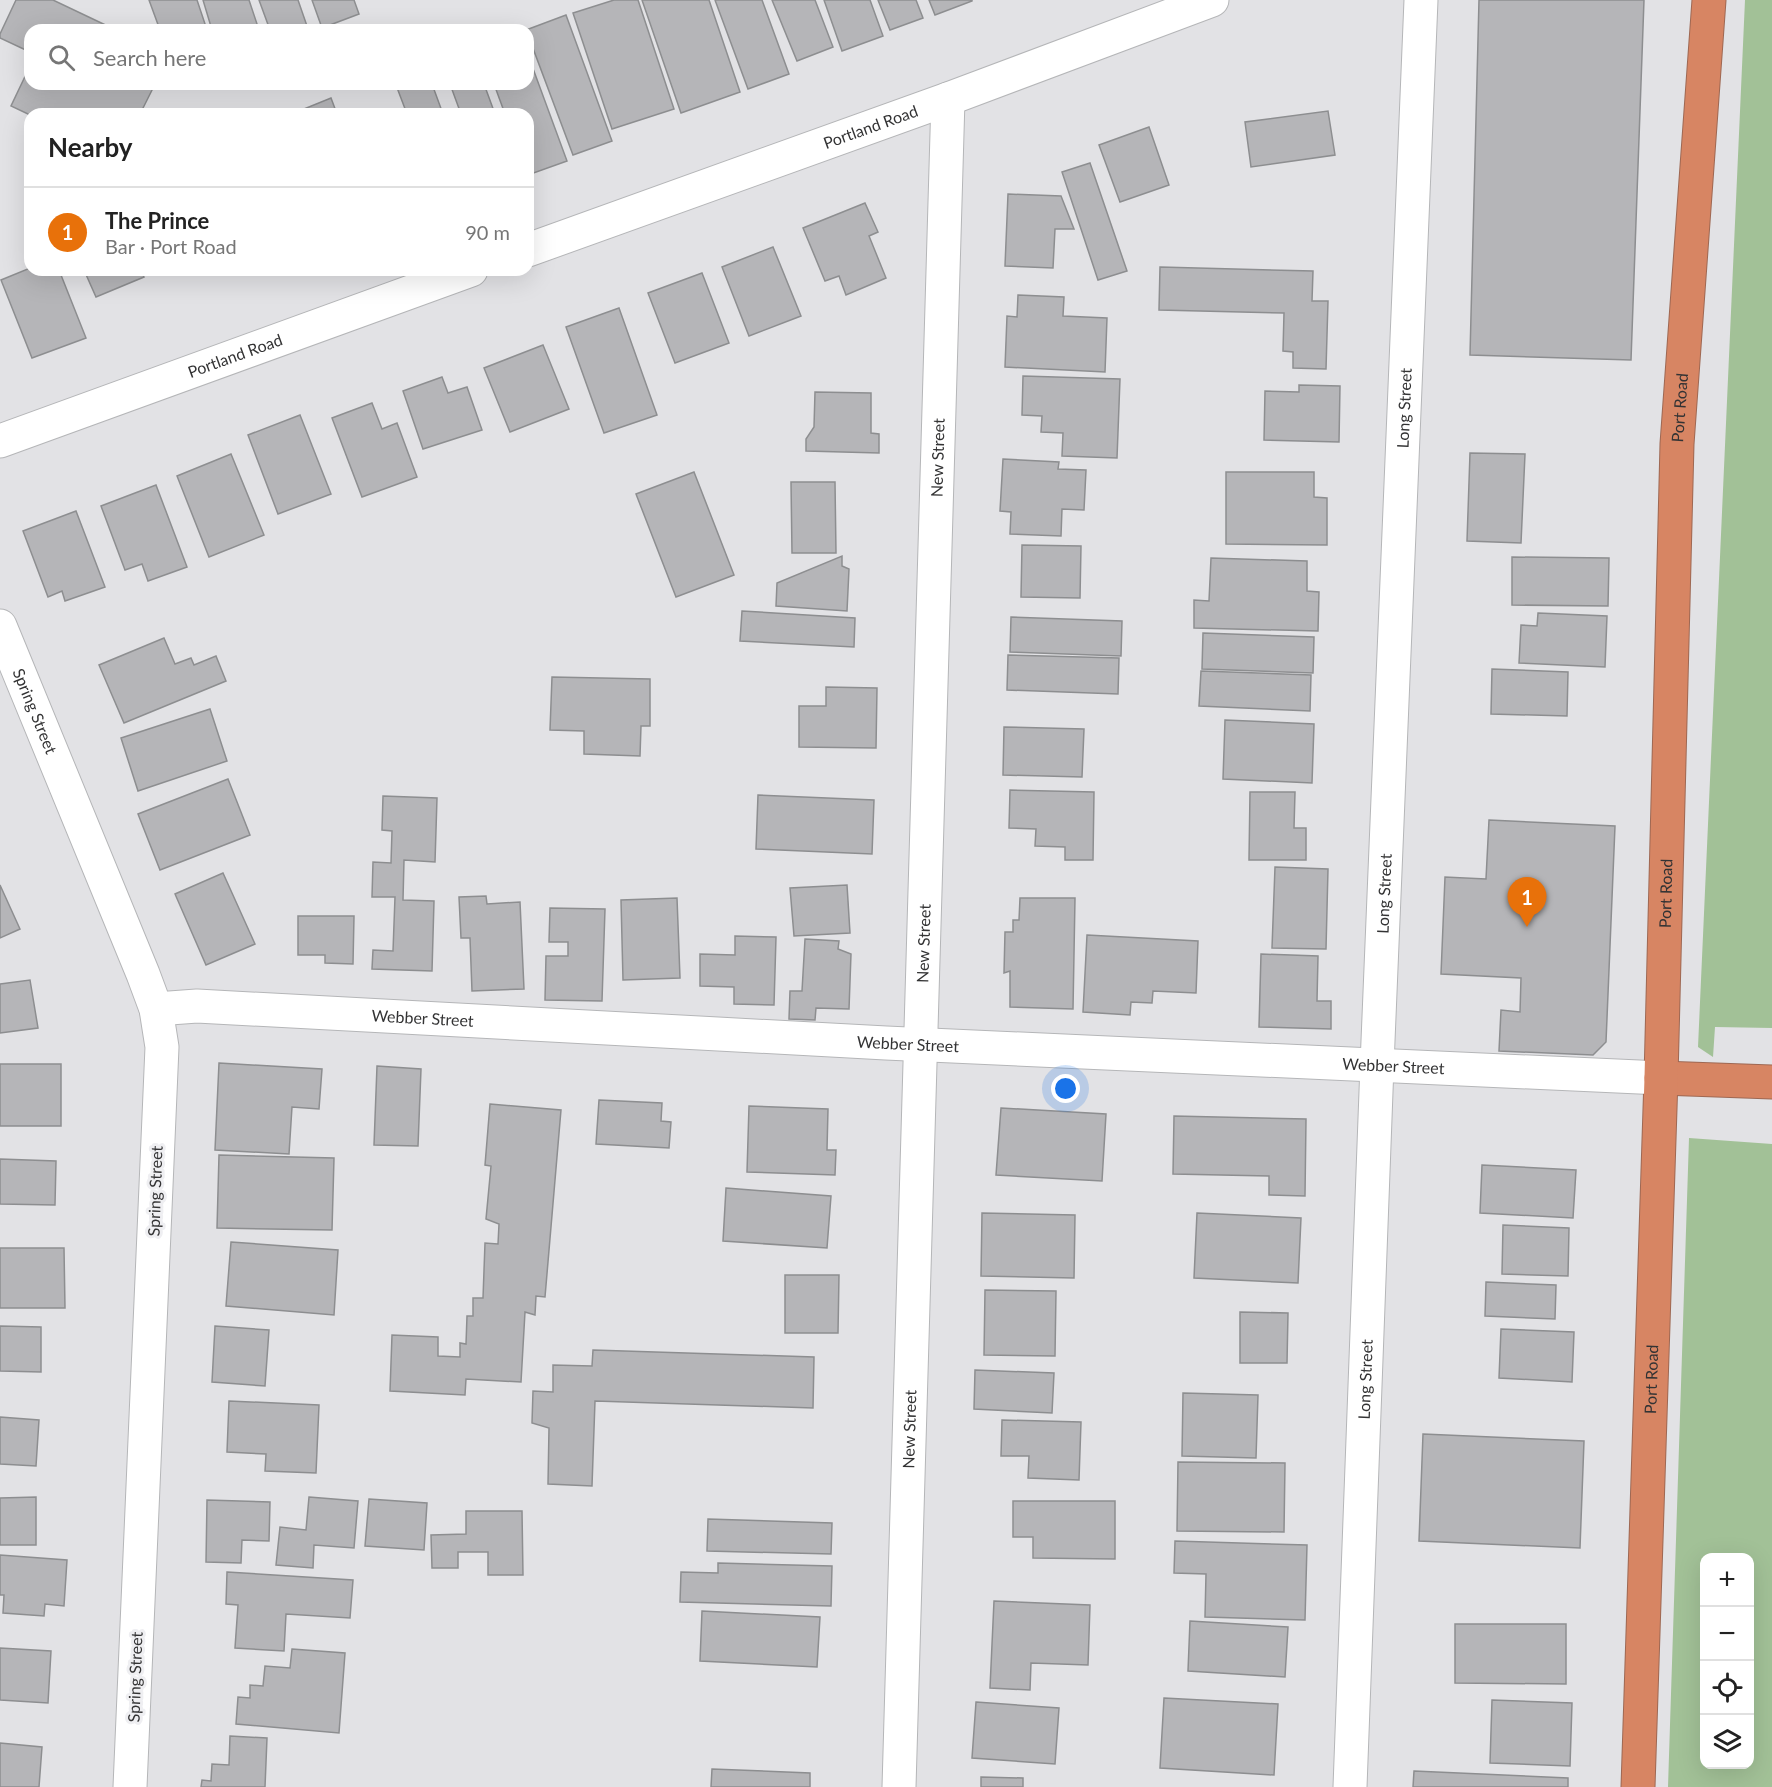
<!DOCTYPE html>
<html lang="en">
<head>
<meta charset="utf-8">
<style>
	body { margin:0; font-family:Lato,sans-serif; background:#f2f2f2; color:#222 }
	.controls { position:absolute; right:18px; bottom:18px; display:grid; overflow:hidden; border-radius:12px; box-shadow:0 6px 24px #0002 }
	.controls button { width:54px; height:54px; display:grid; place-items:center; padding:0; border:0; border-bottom:2px solid #e0e0e0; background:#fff; color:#222; font:30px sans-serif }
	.you { position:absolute; left:1066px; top:1089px; width:21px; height:21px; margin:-15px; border:4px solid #fff; border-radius:50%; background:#1a73e8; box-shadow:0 0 0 9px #1a73e833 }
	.badge { display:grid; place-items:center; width:39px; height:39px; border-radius:50%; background:#236e6f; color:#fff; font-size:20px; font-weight:700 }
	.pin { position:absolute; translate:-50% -50px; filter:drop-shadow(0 2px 3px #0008) }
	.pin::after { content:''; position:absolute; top:32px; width:21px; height:18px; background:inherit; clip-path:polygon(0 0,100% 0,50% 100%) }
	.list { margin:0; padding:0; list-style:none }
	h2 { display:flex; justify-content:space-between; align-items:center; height:78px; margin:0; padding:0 24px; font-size:26px }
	h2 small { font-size:20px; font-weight:400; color:#767676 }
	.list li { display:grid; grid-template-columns:39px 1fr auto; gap:18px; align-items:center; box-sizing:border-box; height:90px; padding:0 24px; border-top:2px solid #e0e0e0 }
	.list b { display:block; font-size:22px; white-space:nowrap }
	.list p { margin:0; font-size:20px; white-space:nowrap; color:#767676 }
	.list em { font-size:20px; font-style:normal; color:#767676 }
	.icon { flex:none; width:33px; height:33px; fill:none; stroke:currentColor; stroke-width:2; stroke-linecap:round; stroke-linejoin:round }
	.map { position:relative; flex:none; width:1772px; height:1787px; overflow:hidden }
	.search { position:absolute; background:#fff; box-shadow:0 6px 24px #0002; left:24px; top:24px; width:510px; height:66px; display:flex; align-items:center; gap:15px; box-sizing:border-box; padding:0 21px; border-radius:18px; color:#767676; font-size:22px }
	.panel { position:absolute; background:#fff; box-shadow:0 6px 24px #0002; left:24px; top:108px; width:510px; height:168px; border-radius:18px }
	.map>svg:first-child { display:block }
	.green { fill:#a2c197; fill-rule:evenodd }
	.building { fill:#b5b5b8; stroke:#8d8e90; stroke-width:1.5 }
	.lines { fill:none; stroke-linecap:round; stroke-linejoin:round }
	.street-casing { stroke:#b5b6b8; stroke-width:35 }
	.highway-casing { stroke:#9e6853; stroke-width:35 }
	.street { stroke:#fff; stroke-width:33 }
	.highway { stroke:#d78563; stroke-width:33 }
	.labels { text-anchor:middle; stroke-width:6; stroke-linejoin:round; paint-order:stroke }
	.street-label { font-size:16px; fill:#333334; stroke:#efeff2 }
</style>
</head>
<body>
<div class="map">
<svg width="1772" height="1787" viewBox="0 0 1772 1787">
	<rect width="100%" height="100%" fill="#e2e2e5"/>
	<g class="green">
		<path d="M1745,0H1772V1028L1715,1027L1713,1057L1698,1047Z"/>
		<path d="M1689,1138L1772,1144V1787H1668ZM1704,1558H1750V1764H1704Z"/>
	</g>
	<g class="building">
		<path d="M16,0H53L116,30H30V52L0,38V34Z"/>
		<path d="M149,0H197L207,30H160Z"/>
		<path d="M203,0H249L259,30H212Z"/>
		<path d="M259,0H298L307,26L295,30H270Z"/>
		<path d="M312,0H354L359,14L322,28Z"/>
		<path d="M614,0H638L674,109L612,129L573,13Z"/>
		<path d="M642,0H709L740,92L681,113Z"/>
		<path d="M715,0H762L789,74L748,89Z"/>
		<path d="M772,0H815L833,47L797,61Z"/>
		<path d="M824,0H870L883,36L842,51Z"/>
		<path d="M878,0H916L923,18L890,30Z"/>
		<path d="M929,0H972V1L935,15Z"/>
		<path d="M1479,0H1644L1631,360L1470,355Z"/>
		<path d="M566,15L612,141L573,155L528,35V30H526Z"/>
		<path d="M528,55L567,161L528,175V114H505L494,84H528Z"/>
		<path d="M30,66V84H155L140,114L30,115L11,106Z"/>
		<path d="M432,84L443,114H407L396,85Z"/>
		<path d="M450,84H484L495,114H461Z"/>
		<path d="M331,98L337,114H294V113Z"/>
		<path d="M1328,111L1335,155L1251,167L1245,122Z"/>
		<path d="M1149,127L1169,185L1120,202L1099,145Z"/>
		<path d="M1090,163L1127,271L1098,280L1062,172Z"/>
		<path d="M1008,194L1061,196L1074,229H1055L1053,268L1005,266Z"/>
		<path d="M865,203L878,232L869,236L886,278L846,295L839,276L825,281L803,228Z"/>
		<path d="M773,247L801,316L749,336L722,267Z"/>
		<path d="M1160,267L1313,271L1312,301H1328L1326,369L1293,368V352L1283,351L1284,313L1159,310Z"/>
		<path d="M30,268V270H59L86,338L32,358L1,280Z"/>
		<path d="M84,270H141L144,277L96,297Z"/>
		<path d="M702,273L729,343L675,363L648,293Z"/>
		<path d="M1018,295L1064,297L1063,316L1107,318L1105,372L1005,367L1007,316L1017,317Z"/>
		<path d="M619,308L657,415L604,433L566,327Z"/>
		<path d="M543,345L569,409L510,432L484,368Z"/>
		<path d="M1023,376L1120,379L1117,458L1062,456L1063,433L1041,432L1042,416L1022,415Z"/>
		<path d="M442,377L448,393L467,387L482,430L423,449L403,391Z"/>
		<path d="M1299,385L1340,386L1339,442L1264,440L1265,391L1299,392Z"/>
		<path d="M815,392L871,393V433L879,434V453L806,451V439L814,427Z"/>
		<path d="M372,403L382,429L397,423L417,477L362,497L332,418Z"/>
		<path d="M300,415L331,494L278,514L248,435Z"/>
		<path d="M1470,453L1525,454L1521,543L1467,541Z"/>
		<path d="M231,454L264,535L209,557L177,476Z"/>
		<path d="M1003,459L1059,462L1058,469L1086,470L1084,510L1062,509L1061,536L1010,534L1011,512L1000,511Z"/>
		<path d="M694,472L734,575L676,597L636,494Z"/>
		<path d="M1226,472H1314V497L1327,498V545L1226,544Z"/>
		<path d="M791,482H835L836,553H792Z"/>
		<path d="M156,485L187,567L148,581L142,564L125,570L101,506Z"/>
		<path d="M76,511L105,587L65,601L62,591L48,597L23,531Z"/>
		<path d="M1022,545L1081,546L1080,598L1021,597Z"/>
		<path d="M842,556V566L849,569L847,611L776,606L777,583Z"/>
		<path d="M1512,557L1609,558L1608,606L1512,605Z"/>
		<path d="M1211,558L1307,561V591L1319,592L1318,631L1194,628V600L1209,601Z"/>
		<path d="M742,611L855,618L854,647L740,641Z"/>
		<path d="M1538,613L1607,616L1605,667L1519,663L1521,625L1537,626Z"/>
		<path d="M1011,617L1122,621L1121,656L1010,652Z"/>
		<path d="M1203,633L1314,637L1313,673L1202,669Z"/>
		<path d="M164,638L175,664L191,658L194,665L216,656L226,681L124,723L99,665Z"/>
		<path d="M1008,655L1119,658L1118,694L1007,690Z"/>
		<path d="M1492,669L1568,672L1567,716L1491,714Z"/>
		<path d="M1201,671L1311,675L1310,711L1199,706Z"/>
		<path d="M552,677L650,679V726H641L640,756L584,754V731L550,730Z"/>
		<path d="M826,687L877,688L876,748L799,747V706H826Z"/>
		<path d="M210,709L227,761L138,791L121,738Z"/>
		<path d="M1225,720L1314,724L1312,783L1223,779Z"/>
		<path d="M1004,727L1084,729L1082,777L1003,775Z"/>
		<path d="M228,779L250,835L160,870L138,814Z"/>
		<path d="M1010,790L1094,792L1093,860H1065V847L1035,846L1036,829L1009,828Z"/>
		<path d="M1250,792H1295L1294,828H1306V860H1249Z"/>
		<path d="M758,795L874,800L872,854L756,849Z"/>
		<path d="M383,796L437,798L435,862L404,860L403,900L434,901L432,971L372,969L373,950L393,951L395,897H372L373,862L391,863L392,831L382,830Z"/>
		<path d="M1489,820L1615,826L1606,1042L1593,1055L1499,1051L1501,1010L1520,1012L1521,978L1441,974L1445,877L1486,879Z"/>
		<path d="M1275,867L1328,869L1326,949L1272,948Z"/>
		<path d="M223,873L255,944L206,965L175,894Z"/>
		<path d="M0,885L20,929L0,938Z"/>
		<path d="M847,885L850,933L794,936L790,888Z"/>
		<path d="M486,896L487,904L520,902L524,989L472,991L470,938H461L459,897Z"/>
		<path d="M677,898L680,978L623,980L621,900Z"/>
		<path d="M1020,898H1075L1073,1009L1010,1007V971L1004,973L1005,932H1013V920H1019Z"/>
		<path d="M550,908L605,909L602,1001L545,1000L546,956H568V942H549Z"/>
		<path d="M298,916H354L353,964L325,963V955H298Z"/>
		<path d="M1087,935L1198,941L1196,993L1153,991L1152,1003L1131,1002L1130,1015L1083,1012Z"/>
		<path d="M735,936L776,937L774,1005L734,1004V987L700,986V954L735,955Z"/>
		<path d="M805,939L839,941L838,949L851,954L849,1009L816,1008L815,1020L789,1019L790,991H802Z"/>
		<path d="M1261,954L1318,956L1317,1001H1331V1029L1259,1027Z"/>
		<path d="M30,980L38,1028L0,1033V984Z"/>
		<path d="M219,1063L322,1069L319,1109L292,1107L289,1154L215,1150Z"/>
		<rect x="0" y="1064" width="61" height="62"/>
		<path d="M377,1066L421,1069L418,1146L374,1145Z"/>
		<path d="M599,1100L662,1103L661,1121L671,1122L669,1148L596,1144Z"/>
		<path d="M490,1104L561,1110L545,1297L536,1296L535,1315L525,1312L521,1382L466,1379L465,1395L390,1391L392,1335L438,1337V1356L460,1357V1343L466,1344L467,1316H473V1298H483L485,1243L498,1244L499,1224L486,1219L491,1166L485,1165Z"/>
		<path d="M749,1106L828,1109L827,1150H836L835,1175L747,1172Z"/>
		<path d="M1001,1108L1106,1114L1102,1181L996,1175Z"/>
		<path d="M1174,1116L1306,1119L1305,1196L1269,1195V1176L1173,1174Z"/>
		<path d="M219,1155L334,1158L332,1230L217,1228Z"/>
		<path d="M0,1159L56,1161L55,1205L0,1204Z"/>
		<path d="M1482,1165L1576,1170L1573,1218L1480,1213Z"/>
		<path d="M726,1188L831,1196L827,1248L723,1241Z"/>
		<path d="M982,1213L1075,1215L1074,1278L981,1276Z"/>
		<path d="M1197,1213L1301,1218L1298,1283L1194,1278Z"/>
		<path d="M1503,1225L1569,1228L1568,1276L1502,1274Z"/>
		<path d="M231,1242L338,1250L334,1315L226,1306Z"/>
		<path d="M0,1248H64L65,1308H0Z"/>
		<path d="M785,1275H839L838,1333H785Z"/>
		<path d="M1486,1282L1556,1285L1555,1319L1485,1316Z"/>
		<path d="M985,1290L1056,1291L1055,1356L984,1355Z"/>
		<path d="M1240,1312L1288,1313L1287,1363H1240Z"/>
		<path d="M0,1326L41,1327V1372L0,1371Z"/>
		<path d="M215,1326L269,1330L265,1386L212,1382Z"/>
		<path d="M1501,1329L1574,1332L1572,1382L1499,1378Z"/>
		<path d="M593,1350L814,1357L813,1408L595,1401L592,1486L548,1484L549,1428L532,1423L533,1391L553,1392V1365L592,1366Z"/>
		<path d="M975,1370L1054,1373L1052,1413L974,1409Z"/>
		<path d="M1183,1393L1258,1395L1256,1458L1182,1456Z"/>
		<path d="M229,1401L319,1405L316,1473L265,1471L266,1454L227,1452Z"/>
		<path d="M0,1417L39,1420L36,1466L0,1464Z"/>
		<path d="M1002,1420L1081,1422L1079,1480L1028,1478L1029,1456H1001Z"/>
		<path d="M1423,1434L1584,1441L1580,1548L1419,1541Z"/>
		<path d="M1178,1462L1285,1463L1284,1532L1177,1531Z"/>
		<path d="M36,1497V1545H0V1498Z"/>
		<path d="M309,1497L358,1501L354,1548L314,1545L313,1568L276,1565L280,1527L306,1530Z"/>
		<path d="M369,1499L427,1503L424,1550L365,1546Z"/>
		<path d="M207,1500L270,1502L269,1541L242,1540L241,1563L206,1562Z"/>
		<path d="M1013,1501H1115V1559L1033,1558V1537H1013Z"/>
		<path d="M466,1511H522L523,1575H488V1552H458V1568H432L431,1535L466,1534Z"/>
		<path d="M708,1519L832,1523L831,1554L707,1551Z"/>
		<path d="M1175,1541L1307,1545L1305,1620L1205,1617L1206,1574L1174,1573Z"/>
		<path d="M0,1555L67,1560L64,1606L45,1604L44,1616L3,1613L4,1595H0Z"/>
		<path d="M718,1563L832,1566L831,1606L680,1602L681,1572L718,1573Z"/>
		<path d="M227,1572L353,1580L350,1618L286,1614L284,1651L235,1648L238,1605L226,1604Z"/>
		<path d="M994,1601L1090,1605L1088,1665L1031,1663L1030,1690L990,1688Z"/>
		<path d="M702,1611L820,1617L817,1667L700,1661Z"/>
		<path d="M1190,1621L1288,1627L1285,1677L1188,1671Z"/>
		<path d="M1455,1624H1566V1684L1455,1683Z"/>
		<path d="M0,1648L51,1651L48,1703L0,1700Z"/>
		<path d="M292,1649L345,1653L339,1733L236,1724L238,1697L250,1698V1685L263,1686L265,1666L290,1668Z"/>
		<path d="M1164,1698L1278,1704L1274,1775L1160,1768Z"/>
		<path d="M1492,1700L1572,1703L1570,1766L1490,1763Z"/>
		<path d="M976,1702L1059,1708L1055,1764L972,1758Z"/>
		<path d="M230,1736L267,1738L265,1787H201L202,1780L211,1781L212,1764L229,1765Z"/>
		<path d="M0,1743L42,1747L39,1787H0Z"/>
		<path d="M712,1769L810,1773V1787H711Z"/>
		<path d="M1414,1771L1568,1778V1787H1413Z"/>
		<path d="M981,1777L1023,1778V1787H981Z"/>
	</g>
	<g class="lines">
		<defs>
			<g id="street">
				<path id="s1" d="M528,250L948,99L1212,0"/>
				<path id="s2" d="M0,441L471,270"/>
				<path id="s3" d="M0,626L143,974L156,1009L162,1047L130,1787"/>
				<path id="s4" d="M156,1009L197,1006L886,1043L1661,1078"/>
				<path id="s5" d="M899,1787L948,99"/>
				<path id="s6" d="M1350,1787L1377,1065L1421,0"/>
			</g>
			<g id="highway">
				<path d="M1661,1078L1772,1082"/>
				<path id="s7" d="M1638,1787L1661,1078L1677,444L1709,0"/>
			</g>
		</defs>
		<use href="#street" class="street-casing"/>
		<use href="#highway" class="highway-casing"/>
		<use href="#street" class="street"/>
		<use href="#highway" class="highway"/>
	</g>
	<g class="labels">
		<g class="street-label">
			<text dy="6" stroke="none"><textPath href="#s1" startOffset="364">Portland Road</textPath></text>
			<text dy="6" stroke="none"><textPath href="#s2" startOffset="250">Portland Road</textPath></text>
			<text dy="6" stroke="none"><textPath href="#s7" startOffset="1380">Port Road</textPath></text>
			<text dy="6" stroke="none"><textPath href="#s6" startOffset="1380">Long Street</textPath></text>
			<text dy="6" stroke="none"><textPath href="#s5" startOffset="1330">New Street</textPath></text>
			<text dy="6" stroke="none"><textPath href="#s3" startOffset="92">Spring Street</textPath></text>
			<text dy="6" stroke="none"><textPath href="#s6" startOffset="894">Long Street</textPath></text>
			<text dy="6" stroke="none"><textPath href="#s7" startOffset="894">Port Road</textPath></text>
			<text dy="6" stroke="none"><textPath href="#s5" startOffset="844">New Street</textPath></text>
			<text dy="6" stroke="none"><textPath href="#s4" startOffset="267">Webber Street</textPath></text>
			<text dy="6" stroke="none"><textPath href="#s4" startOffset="753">Webber Street</textPath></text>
			<text dy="6" stroke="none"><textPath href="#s4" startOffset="1239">Webber Street</textPath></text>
			<text transform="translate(155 1191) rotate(-88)" y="6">Spring Street</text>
			<text dy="6" stroke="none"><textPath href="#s6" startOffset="408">Long Street</textPath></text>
			<text dy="6" stroke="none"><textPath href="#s7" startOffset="408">Port Road</textPath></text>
			<text dy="6" stroke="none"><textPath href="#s5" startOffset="358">New Street</textPath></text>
			<text transform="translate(135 1677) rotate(-88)" y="6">Spring Street</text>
		</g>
	</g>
</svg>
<div class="controls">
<button>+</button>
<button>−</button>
<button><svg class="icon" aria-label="locate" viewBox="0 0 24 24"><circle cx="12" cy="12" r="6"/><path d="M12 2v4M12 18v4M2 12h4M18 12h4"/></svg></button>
<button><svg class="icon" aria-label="layers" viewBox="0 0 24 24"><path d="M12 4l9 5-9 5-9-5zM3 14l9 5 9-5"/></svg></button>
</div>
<div class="you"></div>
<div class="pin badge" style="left:1527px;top:927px;background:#e8710a">1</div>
<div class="search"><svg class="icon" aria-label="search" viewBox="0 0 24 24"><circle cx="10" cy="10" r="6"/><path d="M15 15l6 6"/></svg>Search here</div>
<section class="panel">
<h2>Nearby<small></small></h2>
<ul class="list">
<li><span class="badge" style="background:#e8710a">1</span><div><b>The Prince</b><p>Bar · Port Road</p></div><em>90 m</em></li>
</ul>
</section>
</div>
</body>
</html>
